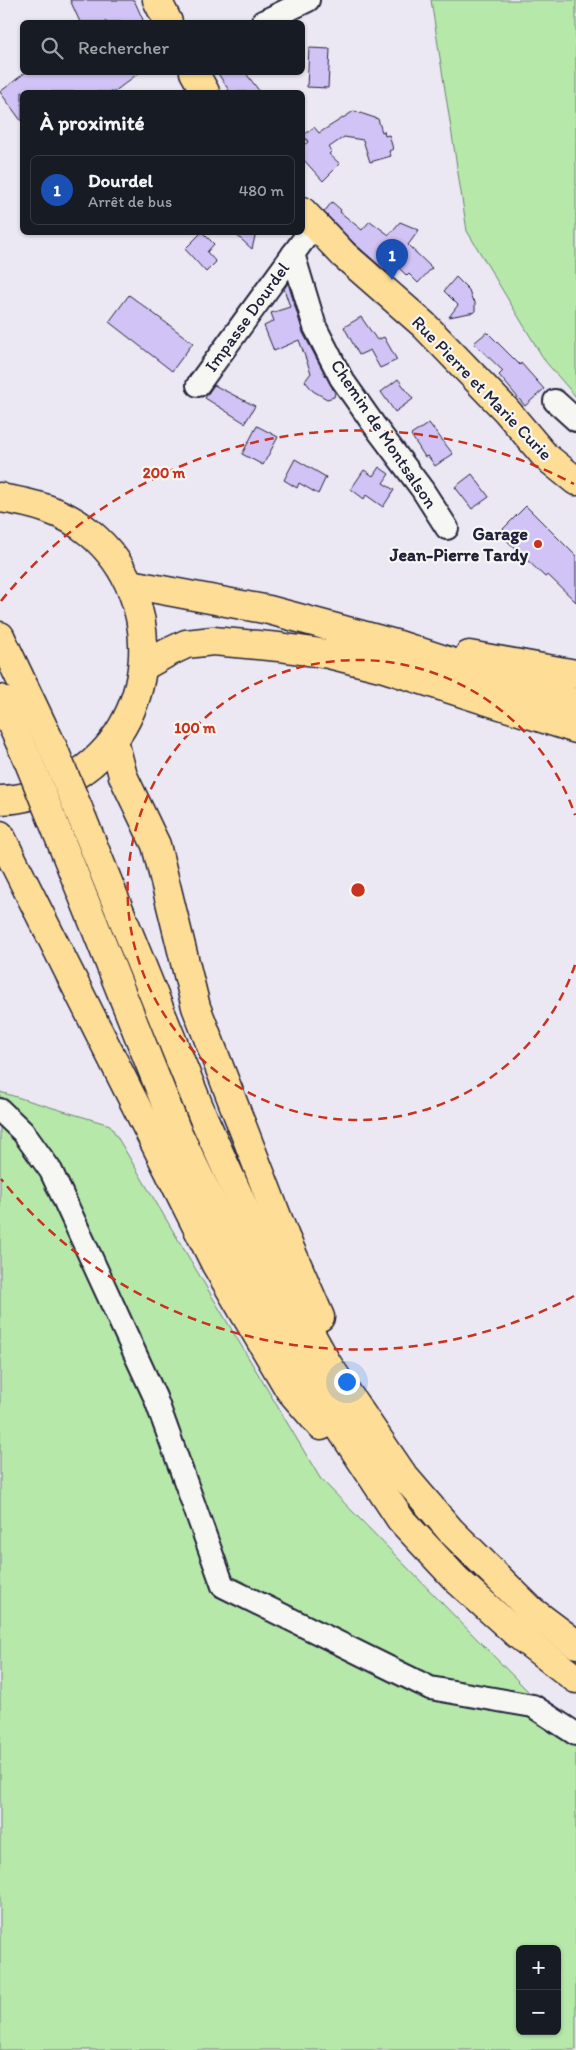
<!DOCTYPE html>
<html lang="fr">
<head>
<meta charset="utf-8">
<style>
	body { margin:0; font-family:Itim,sans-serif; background:#20242c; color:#f1f3f6 }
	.controls { position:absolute; right:15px; bottom:15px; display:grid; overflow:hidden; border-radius:8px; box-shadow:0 1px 4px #0004 }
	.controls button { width:45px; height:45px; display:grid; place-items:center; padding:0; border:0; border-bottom:1px solid #363941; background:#171b24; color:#f1f3f6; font:25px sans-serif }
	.you { position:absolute; left:346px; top:1381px; width:18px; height:18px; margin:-12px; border:4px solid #fff; border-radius:50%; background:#1a73e8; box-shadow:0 0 0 8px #1a73e833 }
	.badge { display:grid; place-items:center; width:32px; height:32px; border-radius:50%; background:#7c3aed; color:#fff; font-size:16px; font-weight:700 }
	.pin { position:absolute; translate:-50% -41px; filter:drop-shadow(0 1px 2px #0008) }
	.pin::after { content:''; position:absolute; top:26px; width:18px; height:15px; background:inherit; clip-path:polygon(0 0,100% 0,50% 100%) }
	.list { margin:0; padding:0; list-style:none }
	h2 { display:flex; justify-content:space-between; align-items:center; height:65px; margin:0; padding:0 20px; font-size:21px }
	h2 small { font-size:16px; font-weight:400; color:#9ea1a6 }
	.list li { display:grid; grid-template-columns:32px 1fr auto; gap:15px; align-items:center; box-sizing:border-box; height:70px; margin:0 10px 10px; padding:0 10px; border:1px solid #363941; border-radius:8px }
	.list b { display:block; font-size:19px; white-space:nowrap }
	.list p { margin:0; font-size:16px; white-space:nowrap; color:#9ea1a6 }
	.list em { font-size:16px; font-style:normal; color:#9ea1a6 }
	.icon { flex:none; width:28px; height:28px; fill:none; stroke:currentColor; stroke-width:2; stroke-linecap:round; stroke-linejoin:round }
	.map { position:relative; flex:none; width:576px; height:2050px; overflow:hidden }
	.search { position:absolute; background:#171b24; box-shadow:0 1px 4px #0004; left:20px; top:20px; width:285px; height:55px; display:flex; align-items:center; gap:12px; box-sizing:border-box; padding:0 18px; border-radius:8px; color:#9ea1a6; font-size:19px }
	.panel { position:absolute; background:#171b24; box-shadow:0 1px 4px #0004; left:20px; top:90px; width:285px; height:145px; border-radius:8px }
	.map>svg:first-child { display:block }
	.green { fill:#b5e8a9; stroke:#6c8572; fill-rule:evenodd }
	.building { fill:#d1c3f5; stroke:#22223b }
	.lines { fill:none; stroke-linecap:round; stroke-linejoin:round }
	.minor-casing { stroke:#22223b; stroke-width:26 }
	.major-casing { stroke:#22223b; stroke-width:31 }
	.highway-casing { stroke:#22223b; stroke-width:31 }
	.minor { stroke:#f6f6f2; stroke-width:22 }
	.major { stroke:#fedd96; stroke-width:28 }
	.highway { stroke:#fedd96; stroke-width:28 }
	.highway-bridge-casing { stroke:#22223b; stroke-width:31; stroke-linecap:butt }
	.highway-bridge { stroke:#fedd96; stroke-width:28 }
	.ring { fill:none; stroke:#c8321e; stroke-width:2.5; stroke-dasharray:9 6 }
	.poi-dot { fill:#c8321e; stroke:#f6f6f2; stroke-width:2 }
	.labels { text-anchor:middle; stroke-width:4.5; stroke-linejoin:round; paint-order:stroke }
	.street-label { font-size:18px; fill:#22223b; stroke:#f6f6f2 }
	.poi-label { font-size:18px; font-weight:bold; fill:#22223b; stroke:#f6f6f2; text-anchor:end }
	.centre { fill:#c8321e; stroke:#f6f6f2; stroke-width:2.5 }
	.ring-label { font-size:15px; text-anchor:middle; font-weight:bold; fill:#c8321e; stroke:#f6f6f2; stroke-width:4.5; stroke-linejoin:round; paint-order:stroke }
</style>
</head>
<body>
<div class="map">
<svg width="576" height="2050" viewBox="0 0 576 2050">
	<rect width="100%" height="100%" fill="#ebe7f3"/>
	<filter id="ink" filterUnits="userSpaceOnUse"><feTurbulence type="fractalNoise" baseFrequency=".02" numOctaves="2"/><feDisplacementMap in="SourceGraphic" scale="10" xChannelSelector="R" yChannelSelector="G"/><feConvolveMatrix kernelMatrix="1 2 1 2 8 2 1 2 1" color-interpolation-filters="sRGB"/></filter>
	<g filter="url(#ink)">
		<g class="green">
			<path d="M431,0H576V397L545,361L467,231Z"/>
			<path d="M0,1092L110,1125L320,1478L557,1721L576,1733V2050H0ZM520,1949H557V2031H520Z"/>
		</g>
		<g class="building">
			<path d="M70,0H134L144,22H80Z"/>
			<path d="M309,48L330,49L328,88L307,87Z"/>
			<path d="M26,72H140L114,92H22V122L0,92Z"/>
			<path d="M217,72H245L260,92H230Z"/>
			<path d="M354,111L378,119L382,132L384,131L385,136L389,135L393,149L389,151L391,156L370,162L363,140L344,137L328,148L332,151L329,154L340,164L323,181L302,158V146L308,142L304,135L314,127L319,133Z"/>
			<path d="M332,202L341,210L340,212L362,230L370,221L389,235L400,222L419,230L408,245L432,268L418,283L409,274L407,276L394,263L387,272L355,244L324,212Z"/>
			<path d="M202,232L214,244L207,252L216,262L206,272L185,249Z"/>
			<path d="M233,232H256L252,249Z"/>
			<path d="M456,277L469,290L472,299L475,302V312L449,317L458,305L444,291Z"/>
			<path d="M288,283L303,333L335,393L334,397L327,399L313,391L305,381L311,373L299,340L274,351L264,326L274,321L271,313L290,307L284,289Z"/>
			<path d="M129,295L193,343L172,371L109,322Z"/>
			<path d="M361,317L377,340L384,337L397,360L380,368L370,350L359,355L344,327Z"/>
			<path d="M487,332L520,365L521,363L544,389L525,406L499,375L503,371L474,343Z"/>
			<path d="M398,379L413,399L395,412L381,392Z"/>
			<path d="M214,385L255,406L245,423L205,398Z"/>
			<path d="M429,423L453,454L435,466L428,456L425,457L411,435Z"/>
			<path d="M257,426L278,437L263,465L242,454Z"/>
			<path d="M295,459L326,477L318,494L299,483L297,488L284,480Z"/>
			<path d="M379,467L389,474L383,483L394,490L383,507L366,495L364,499L351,489L364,470L373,476Z"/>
			<path d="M472,474L489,497L472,509L455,487Z"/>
			<path d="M526,506L576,556V602L548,575L545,577L499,533Z"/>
		</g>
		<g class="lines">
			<defs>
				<g id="minor">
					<path d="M263,22L308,0"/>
					<path d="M293,254L315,327L341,378L374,425L422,489L447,528"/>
					<path d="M198,385L315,224"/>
					<path d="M555,401L576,420"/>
					<path d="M0,1110L23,1132L51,1171L155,1397L223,1586L430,1688L533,1706L576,1734"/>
				</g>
				<g id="major">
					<path d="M157,0L168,22"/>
					<path d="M194,72L205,92"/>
					<path d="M302,211L344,255L424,325L506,410L545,456L576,481"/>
					<path d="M0,498C33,503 64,511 90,533C168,598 159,727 71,778C49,791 25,800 0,800"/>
					<path d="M130,584L269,610L399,645L576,703"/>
					<path d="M469,655L576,674"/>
					<path d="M144,666L167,653L186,644L213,641L279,647L328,654L384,668L576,729"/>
				</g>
				<g id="highway">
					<path d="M0,497V498"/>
					<path d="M0,636L53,748"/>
					<path d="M0,699L28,760"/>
					<path d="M114,741L123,776L156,845L196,1007L285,1237L320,1317"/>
					<path d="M78,808L204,1119L260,1243L328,1365L403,1475L451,1531L532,1611L576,1644"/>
					<path d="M52,819L176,1129L238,1257L308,1380L401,1520L457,1580L517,1634L576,1679"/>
					<path d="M0,835L216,1265L289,1389L321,1426"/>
				</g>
			</defs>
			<use href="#minor" class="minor-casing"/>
			<use href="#major" class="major-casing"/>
			<use href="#highway" class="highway-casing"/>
			<use href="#minor" class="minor"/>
			<use href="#major" class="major"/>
			<use href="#highway" class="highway"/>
			<defs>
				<g id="highway-bridge">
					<path d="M53,748L78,808"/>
					<path d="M28,760L52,819"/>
				</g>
			</defs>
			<use href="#highway-bridge" class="highway-bridge-casing"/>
			<use href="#highway-bridge" class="highway-bridge"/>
		</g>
	</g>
	<g class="ring">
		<path d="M575 965A230 230 0 1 1 575 815"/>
		<path d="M574 1296A460 460 0 0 1 1 1179M1 601A460 460 0 0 1 574 484"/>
	</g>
	<circle class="poi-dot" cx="538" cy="544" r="5"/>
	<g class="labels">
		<g class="street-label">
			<text transform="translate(247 317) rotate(-54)" y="6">Impasse Dourdel</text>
			<text transform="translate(482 388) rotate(46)" y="6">Rue Pierre et Marie Curie</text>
			<text transform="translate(384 434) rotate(56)" y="6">Chemin de Montsalson</text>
		</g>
		<g class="poi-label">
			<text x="528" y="540">Garage<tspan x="528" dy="21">Jean-Pierre Tardy</tspan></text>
		</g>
	</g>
	<circle cx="358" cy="890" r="8" class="centre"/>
	<g class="ring-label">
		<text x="164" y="478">200 m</text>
		<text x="195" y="733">100 m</text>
	</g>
</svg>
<div class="controls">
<button>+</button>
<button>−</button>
</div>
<div class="you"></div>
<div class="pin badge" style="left:392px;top:280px;background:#1a4fb4">1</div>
<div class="search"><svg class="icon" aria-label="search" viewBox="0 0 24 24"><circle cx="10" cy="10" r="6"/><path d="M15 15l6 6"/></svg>Rechercher</div>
<section class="panel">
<h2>À proximité<small></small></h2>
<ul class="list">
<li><span class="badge" style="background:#1a4fb4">1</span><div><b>Dourdel</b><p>Arrêt de bus</p></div><em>480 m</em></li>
</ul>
</section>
</div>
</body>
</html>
